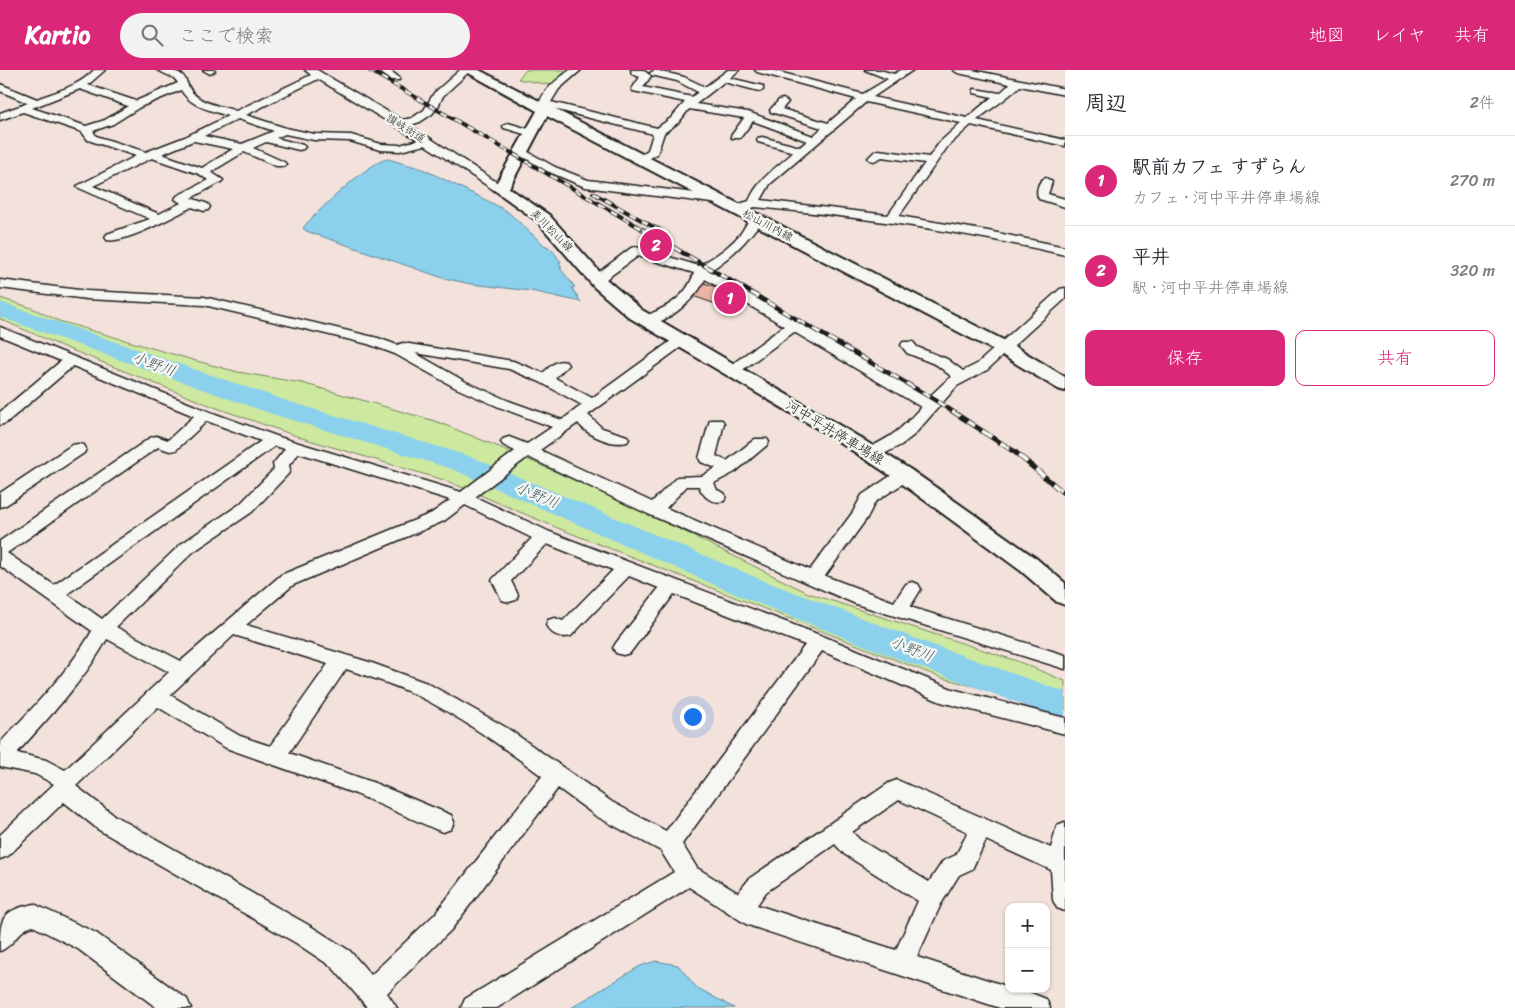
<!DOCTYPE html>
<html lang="ja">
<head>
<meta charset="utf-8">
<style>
	body { margin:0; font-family:Sriracha,"Klee One",sans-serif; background:#f2f2f3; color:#2b2b33 }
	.controls { position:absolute; right:15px; bottom:15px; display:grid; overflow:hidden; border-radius:10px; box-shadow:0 1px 4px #0004 }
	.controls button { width:45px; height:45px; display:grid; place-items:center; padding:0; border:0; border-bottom:1px solid #e1e1e2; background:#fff; color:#2b2b33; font:25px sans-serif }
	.you { position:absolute; left:692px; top:646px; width:18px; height:18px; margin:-12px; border:4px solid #fff; border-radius:50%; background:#1a73e8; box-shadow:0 0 0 8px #1a73e833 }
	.badge { display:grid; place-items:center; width:32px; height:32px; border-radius:50%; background:#db2777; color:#fff; font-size:16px; font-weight:700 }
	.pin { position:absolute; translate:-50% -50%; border:2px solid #fff; box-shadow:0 1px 5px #0006 }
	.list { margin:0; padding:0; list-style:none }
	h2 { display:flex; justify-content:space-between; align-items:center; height:65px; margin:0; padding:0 20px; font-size:21px }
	h2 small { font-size:16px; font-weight:400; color:#7c7c81 }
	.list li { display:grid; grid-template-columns:32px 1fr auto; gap:15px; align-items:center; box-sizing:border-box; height:90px; padding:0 20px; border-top:1px solid #e1e1e2 }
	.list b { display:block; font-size:19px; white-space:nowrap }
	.list p { margin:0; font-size:16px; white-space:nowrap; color:#7c7c81 }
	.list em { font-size:16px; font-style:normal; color:#7c7c81 }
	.actions { display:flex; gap:10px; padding:15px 20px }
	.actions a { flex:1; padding:11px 0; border:1px solid #db2777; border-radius:10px; text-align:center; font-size:18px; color:#db2777 }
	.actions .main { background:#db2777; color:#fff }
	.icon { flex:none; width:28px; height:28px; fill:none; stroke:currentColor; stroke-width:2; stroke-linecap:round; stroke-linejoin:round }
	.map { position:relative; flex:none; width:1065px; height:938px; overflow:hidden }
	header { display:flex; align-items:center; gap:30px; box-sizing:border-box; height:70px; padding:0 25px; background:#db2777; color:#fff }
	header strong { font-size:24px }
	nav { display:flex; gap:28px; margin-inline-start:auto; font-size:18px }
	.search { width:350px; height:45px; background:#f2f2f3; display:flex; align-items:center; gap:12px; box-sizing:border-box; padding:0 18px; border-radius:28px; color:#7c7c81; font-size:19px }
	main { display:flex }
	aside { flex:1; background:#fff }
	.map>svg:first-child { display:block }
	.green { fill:#cde99f; stroke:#74825e }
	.water { fill:#8bd0ec; stroke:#5f8899 }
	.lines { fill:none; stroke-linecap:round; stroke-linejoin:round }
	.river { fill:#8bd0ec; fill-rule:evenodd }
	.building { fill:#ecb4a4; stroke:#1c1c1c }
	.minor-casing { stroke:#1c1c1c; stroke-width:3 }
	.major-casing { stroke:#1c1c1c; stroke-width:4 }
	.minor { fill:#f6f6f2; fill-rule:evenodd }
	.major { fill:#f6f6f2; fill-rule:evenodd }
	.rail-far2-casing { stroke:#1c1c1c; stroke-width:4 }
	.rail-far1-casing { stroke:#1c1c1c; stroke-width:4.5 }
	.rail-casing { stroke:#1c1c1c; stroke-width:5.5 }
	.rail-far2 { stroke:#f6f6f2; stroke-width:2.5; stroke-dasharray:7; stroke-linecap:butt }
	.rail-far1 { stroke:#f6f6f2; stroke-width:3; stroke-dasharray:9; stroke-linecap:butt }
	.rail { stroke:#f6f6f2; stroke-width:4; stroke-dasharray:11; stroke-linecap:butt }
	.labels { text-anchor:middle; stroke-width:4.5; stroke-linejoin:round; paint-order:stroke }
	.far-street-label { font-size:11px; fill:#1c1c1c; stroke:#f6f6f2 }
	.street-label { font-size:14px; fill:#1c1c1c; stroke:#f6f6f2 }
	.water-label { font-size:15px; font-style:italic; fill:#435b65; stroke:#f6f6f2 }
</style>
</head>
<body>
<header>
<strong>Kartio</strong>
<div class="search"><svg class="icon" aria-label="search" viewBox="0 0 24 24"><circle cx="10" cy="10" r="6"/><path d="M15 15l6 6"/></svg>ここで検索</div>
<nav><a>地図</a><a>レイヤ</a><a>共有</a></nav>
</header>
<main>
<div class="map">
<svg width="1065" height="938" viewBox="0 0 1065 938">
	<rect width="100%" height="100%" fill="#f3e2db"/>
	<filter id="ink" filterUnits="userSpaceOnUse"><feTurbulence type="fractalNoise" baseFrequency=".02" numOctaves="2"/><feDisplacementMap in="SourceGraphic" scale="10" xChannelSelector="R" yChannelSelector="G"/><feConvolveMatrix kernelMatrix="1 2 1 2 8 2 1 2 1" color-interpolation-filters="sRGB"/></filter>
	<g filter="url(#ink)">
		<g class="green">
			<path d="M526,0H568L550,15L518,9Z"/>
			<path d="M0,228L32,238L59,251L193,290L238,302L302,313L435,351L504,379L637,438L808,523L1017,591L1065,611V640L942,608L560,459L447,411L302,368L214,337L59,275L0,249Z"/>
		</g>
		<g class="water">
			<path d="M388,89L423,99L494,134L508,142L544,175C552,177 556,186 561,192L559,193L562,197L560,198L575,217L572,218L581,232L531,221L471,214L443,208L306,161L303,158L306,154C321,139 369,91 388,89Z"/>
			<path d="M656,891L678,895L696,917L734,938H571L640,896Z"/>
		</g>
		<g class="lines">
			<path class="river" d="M0,232L287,331L472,387L762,510L922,571L1065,622V650L898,589L740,526L452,399L269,343L0,247Z"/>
		</g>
		<g class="building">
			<path d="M654,169L665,175L667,177L657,181L643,173Z"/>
			<path d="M704,213L719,218L713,224L725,228L729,224L739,227L727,238L690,225Z"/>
		</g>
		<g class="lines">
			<defs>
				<g id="minor">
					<path d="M94,0H105L88,15L136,31L178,13L174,8L157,0C197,0 178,14 199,28C209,35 225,37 236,41L311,5L305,0H317L402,50L412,48L424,40L434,23L460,0H471L443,26L438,37L432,44L420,52L410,55L507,119L505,122H497L425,75L400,81L380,80L350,71L314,70L285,64L276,68L303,75L305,77L303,79L299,80L266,72L253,78L284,92L286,94L284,96H276L244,82L211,102L223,110L221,112L191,128L208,134L210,137L208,140L204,141L192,137C174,146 125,174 107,170L105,167L107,164L150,149L79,118L77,116L136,86L88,70L82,62L23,42L0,50V43L28,33L0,21V14L37,29C58,21 79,16 94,0ZM318,9L418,70L400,75L381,74L351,65L314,64L286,58L246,45ZM80,19L128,36L105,50L86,56L32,38ZM181,20C191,37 210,40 228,46L185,67L146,82L96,66L93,61L113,54L140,37ZM238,49L274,61L242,74L204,66ZM193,71H194L233,79L202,98L162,84ZM152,88L199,104L208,110L177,126L175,129L181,133L159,144L93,116Z"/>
					<path d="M203,0H214L215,1L210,4Z"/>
					<path d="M377,0H389L400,8L399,10H391Z"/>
					<path d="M570,0H581L559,19L551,32L657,58L671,48L685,32L633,21L632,19L640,7L632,4L631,0H643L651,6L643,17L692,27L698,22L677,11L651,5L650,3L655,0L684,7L705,17L728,0H739L730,8L763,16V20L759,21L724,12L696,34L748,42L813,66L822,58L771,42L770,40L779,30L783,29L788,32L782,39L828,53L856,29L757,2L755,0H771L863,24L888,9L865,0H880L894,4L901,0H913L873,27L967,48L992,27L974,23V19L1000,23L1010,14L958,3L953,0H972L1065,19V25L1020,16C1007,29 991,38 977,50L1065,70V76L971,55L948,76L899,146L988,161L1065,177V185C963,161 859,147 755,137L737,143L733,142L731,139L733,136L749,131C758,109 777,97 794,82L758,72L757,70L758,68L762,67L800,77L807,71L753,51L740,68H732L731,66L744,48L689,39L679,52L664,63L657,84L645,91H637L635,89L648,80L653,64L550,38L548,42H540C535,25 558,9 570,0ZM866,32L961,53L940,72L929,87L879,80L875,81L868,88L870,90L874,91L882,87L925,93L888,145L761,130L770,114Z"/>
					<path d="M508,53L535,61L536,63L531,66L504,58L503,56Z"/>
					<path d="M521,78L555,97L588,110L720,126L726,130L720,134L585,117L547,101L517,83L515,81L517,79Z"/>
					<path d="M1046,108L1052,112L1048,124L1065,129V137L1039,129C1035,122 1038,110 1046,108Z"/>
					<path d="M757,145L763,149C745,173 736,183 710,201L928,328L947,310L952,307L937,295L907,283L901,275L903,272H913L917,277L947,289L963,301L977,294L1060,219L1065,218V229L987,300L957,316L914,365L901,375L876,388H864L862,384L864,380C892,367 901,360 921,337L794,262L737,304H727L725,301L727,298L784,256L705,209C698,228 662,259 641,254L639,251L641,248C665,238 686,229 694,203L638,186L602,212L597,213L590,209L631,178L636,177L699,196C714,187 730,177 741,163C746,156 748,148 757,145Z"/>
					<path d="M0,210L87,221L204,227L378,268L397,275L403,273L513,291L543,303C551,296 556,289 566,292L568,295L555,308L592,328L675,268H685L687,271L685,274L588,345L602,358L627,366L629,369L627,372C611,376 587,365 578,353L540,380L652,432L677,407L702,406L716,398L701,392L699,388L710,350H722L724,353L716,386L727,391L755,369H767L769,372L767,375L735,402L714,413L717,420L724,423L726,427L724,431C712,434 703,427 699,416H687L666,438L810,500L853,442L862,425L898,401L904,400L910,401L912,405L910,409L875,432L867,448L825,506L894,532L906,514L912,512L918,514L921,519L910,537L1065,585V599L856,534L648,444L528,387L475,427L550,462L825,567L952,619L1065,648V664L941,632L822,581L682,774L697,798L738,823L750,808L889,713L897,710L1051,778L1057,755L1065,752V841L1057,838L1053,830L1051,800L986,770L972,799L959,805L941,834L917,887L1009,917V919C1022,919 1034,924 1046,929L1050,938H1000L754,857L746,854L689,817L497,938H461L465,929L674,802L661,781L596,746L558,718L451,860L387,923L397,938H368L332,897L296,873L99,760L64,732L8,786L0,789V765L54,714L35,704L0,697V673C33,637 68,603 92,561L0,496V471L150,368L156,366L168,370L194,346L73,296L6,353L0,355V342L61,291L0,266V257L210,342L279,367L461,422L515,381L503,375L501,372L503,369L509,367L527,374L552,357L499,337L456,318L395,284L368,274L204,235L87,229L0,218ZM415,283L509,299L540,312L582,335L562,350L509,331L466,312ZM207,351L261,371L54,515L7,483L158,377L170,381L176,380ZM275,376L285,379L273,394L274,399L240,434L181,474L102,549L67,524ZM299,383L450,430L432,443L281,505L181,591L116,557L193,482L252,442L288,404L290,400L289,395ZM465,435L532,468L492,510L502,530L509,532L516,530L518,525L511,511L547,474L613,500L563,551L555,548L548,550L546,555C551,564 560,569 571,566L629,506L659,518L616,573L613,578L616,583L623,585L630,583L674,524L805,575L666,761L612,732L507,658L427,613L369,592L246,555L293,515L444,451ZM234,565L328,594L270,676L240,666L170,625ZM107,569L169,602L65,700L46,690L17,683C49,647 83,612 107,569ZM346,599C368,606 392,614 414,624C460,646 501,676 542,706L435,844L371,905L350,881L312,857L115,746L76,716L158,637L226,678L356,724L435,759L443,762L451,759L454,752L451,745L372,712L289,683ZM899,730L968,762L956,785L943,791L929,812L860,770L852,762ZM835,774L844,784L918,831L896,880L757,835L766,822Z"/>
					<path d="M78,374L84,375L86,379L84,383L6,435L0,437V423L72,375Z"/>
					<path d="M34,834L96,863L187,929L191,938H157L78,879L33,856C18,859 14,876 0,881C0,849 0,841 34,834Z"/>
				</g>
				<path id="major" d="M463,0H479L1011,274L1065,307V321L1058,319L997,282L547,46L509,118L549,145L606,209L642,240L849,361L911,400L1037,489L1065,513V535L1057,532L1021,501L897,410L835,369L630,248L594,217L537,151L493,119L537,41Z"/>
			</defs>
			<use href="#minor" class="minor-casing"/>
			<use href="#major" class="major-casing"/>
			<use href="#minor" class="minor"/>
			<use href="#major" class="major"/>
			<defs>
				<g id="rail-far2">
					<path d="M369,0L644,160"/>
					<path d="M593,123L659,160"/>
				</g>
				<g id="rail-far1">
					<path d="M642,159L935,330L984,362"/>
					<path d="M658,159L668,167"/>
				</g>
				<path id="rail" d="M982,361L1015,382L1065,424"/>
			</defs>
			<use href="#rail-far2" class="rail-far2-casing"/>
			<use href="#rail-far1" class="rail-far1-casing"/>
			<use href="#rail" class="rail-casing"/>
			<use href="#rail-far2" class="rail-far2"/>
			<use href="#rail-far1" class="rail-far1"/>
			<use href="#rail" class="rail"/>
		</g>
	</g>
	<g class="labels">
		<g class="far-street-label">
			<text transform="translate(406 58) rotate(32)" y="4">讃岐街道</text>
			<text transform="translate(768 155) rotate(28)" y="4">松山川内線</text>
			<text transform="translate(552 160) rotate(45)" y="4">美川松山線</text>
		</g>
		<g class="street-label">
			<text transform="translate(835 362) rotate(31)" y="5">河中平井停車場線</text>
		</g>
		<g class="water-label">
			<text transform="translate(154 294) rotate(20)" y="5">小野川</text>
			<text transform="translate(537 425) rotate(23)" y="5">小野川</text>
			<text transform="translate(912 579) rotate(21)" y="5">小野川</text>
		</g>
	</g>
</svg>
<div class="controls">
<button>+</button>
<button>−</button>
</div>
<div class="you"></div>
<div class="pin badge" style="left:730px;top:228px">1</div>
<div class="pin badge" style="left:656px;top:175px">2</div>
</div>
<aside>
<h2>周辺<small>2件</small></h2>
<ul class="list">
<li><span class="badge">1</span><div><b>駅前カフェ すずらん</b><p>カフェ · 河中平井停車場線</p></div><em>270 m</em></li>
<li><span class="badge">2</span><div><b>平井</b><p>駅 · 河中平井停車場線</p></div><em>320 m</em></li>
</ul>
<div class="actions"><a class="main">保存</a><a>共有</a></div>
</aside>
</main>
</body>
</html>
